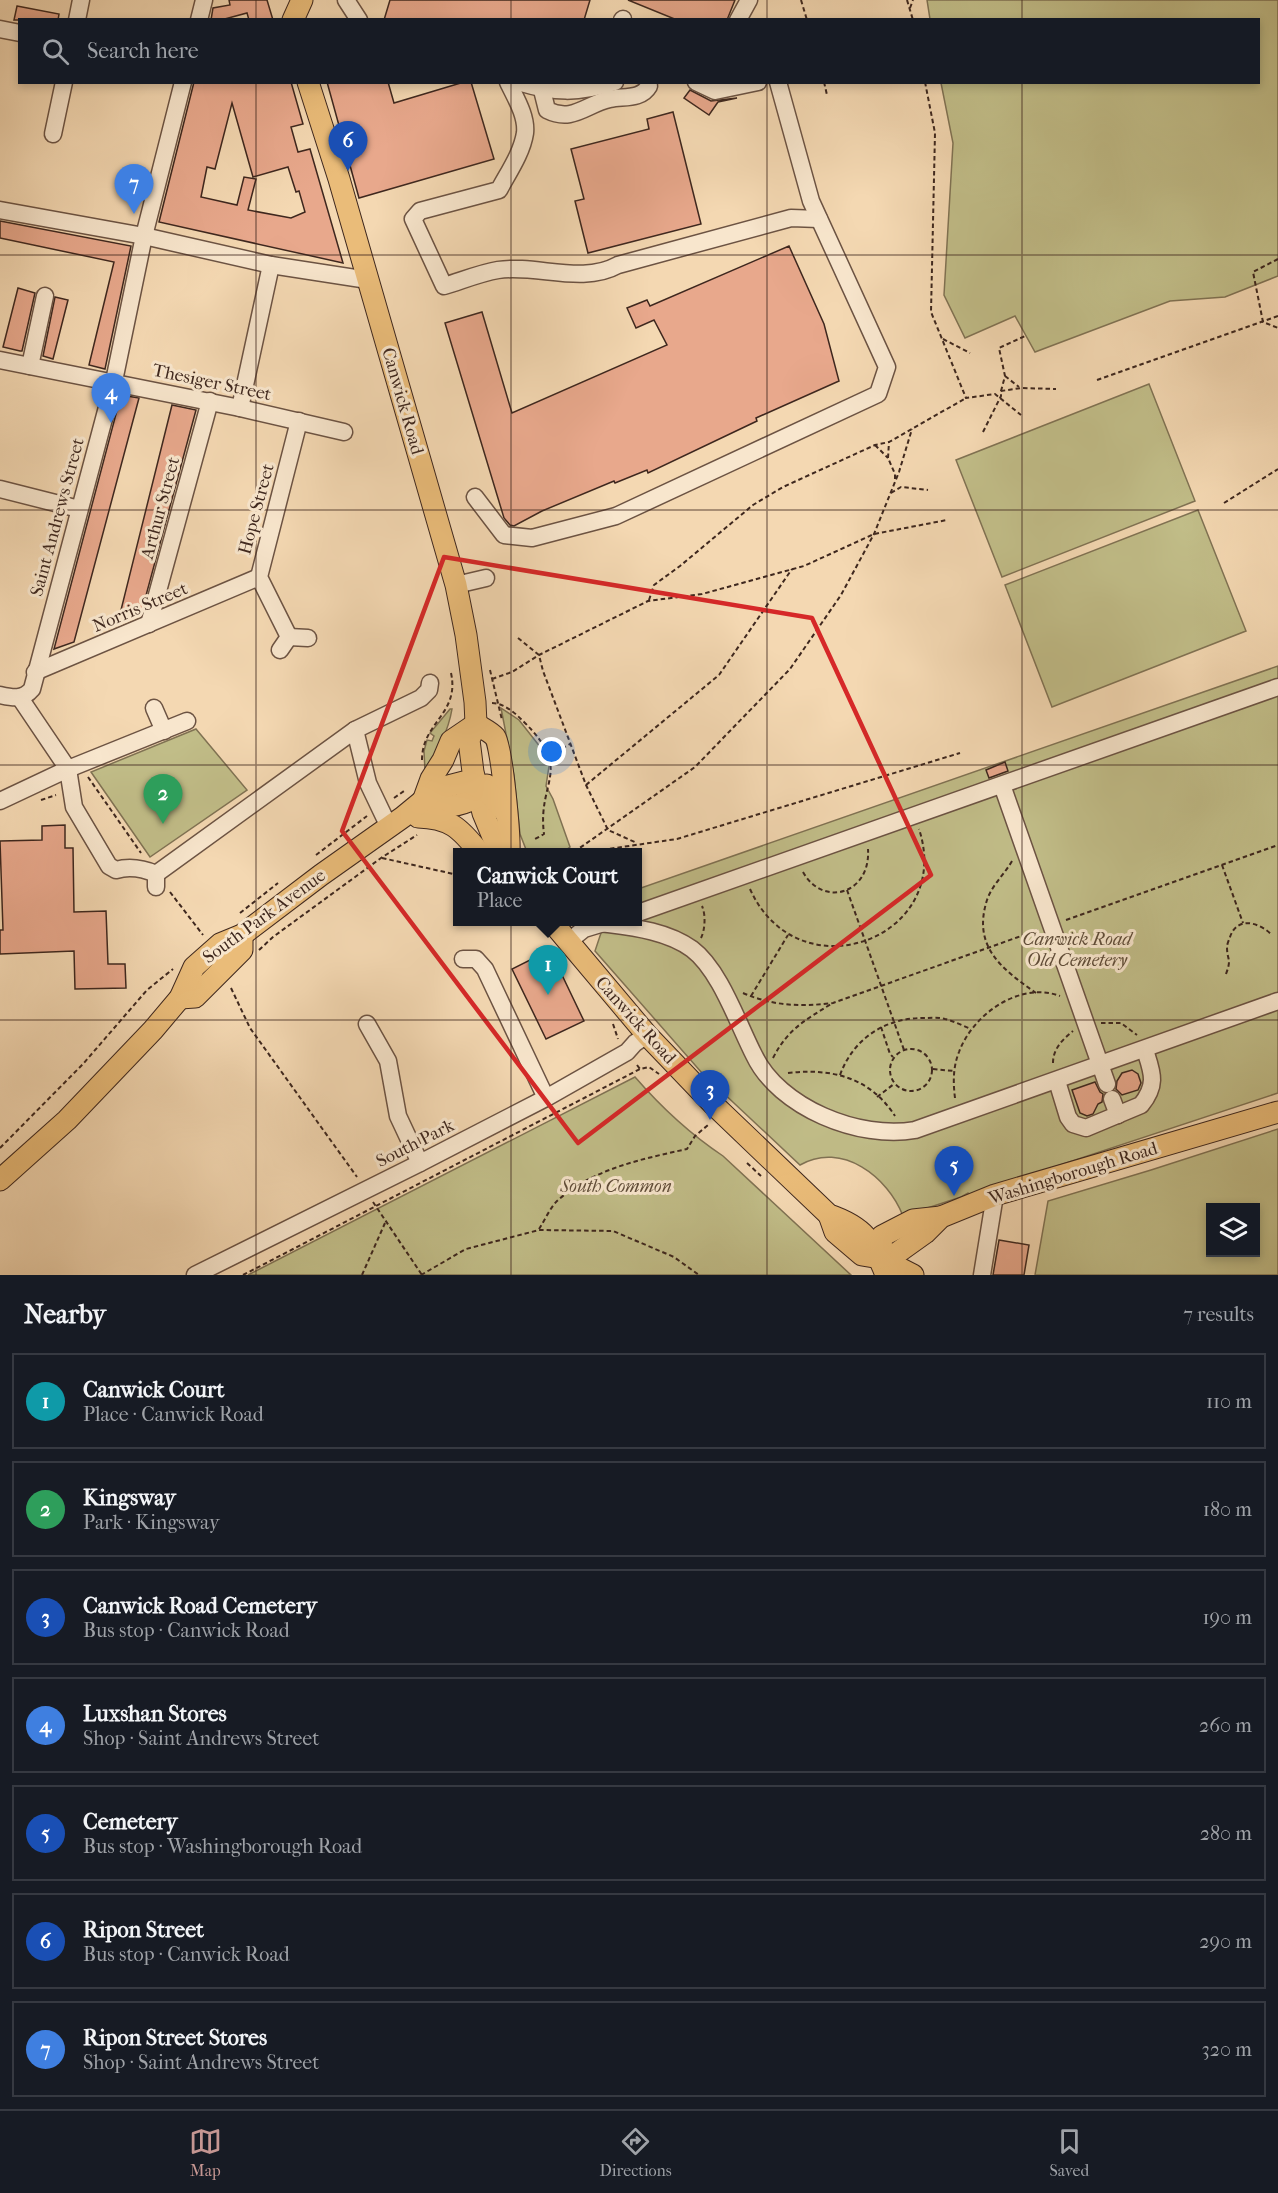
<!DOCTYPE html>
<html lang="en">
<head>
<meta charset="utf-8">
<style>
	body { margin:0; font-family:"IM FELL French Canon",serif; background:#20242c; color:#f1f3f6 }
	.controls { position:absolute; right:18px; bottom:18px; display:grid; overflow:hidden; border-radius:0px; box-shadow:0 3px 9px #0003 }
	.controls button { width:54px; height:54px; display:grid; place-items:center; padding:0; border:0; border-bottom:2px solid #363941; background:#171b24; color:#f1f3f6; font:30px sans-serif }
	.you { position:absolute; left:552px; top:752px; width:21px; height:21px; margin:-15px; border:4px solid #fff; border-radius:50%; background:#1a73e8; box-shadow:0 0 0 9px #1a73e833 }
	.badge { display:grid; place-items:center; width:39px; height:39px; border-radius:50%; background:#c59692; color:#fff; font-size:20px; font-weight:700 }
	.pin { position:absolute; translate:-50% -50px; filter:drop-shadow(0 2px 3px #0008) }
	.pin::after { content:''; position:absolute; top:32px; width:21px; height:18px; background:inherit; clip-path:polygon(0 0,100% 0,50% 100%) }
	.popup { position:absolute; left:453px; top:848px; width:189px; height:78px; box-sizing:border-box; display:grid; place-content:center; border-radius:0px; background:#171b24; filter:drop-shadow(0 2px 4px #0005); font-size:20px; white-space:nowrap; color:#9ea1a6 }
	.popup b { font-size:22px; color:#f1f3f6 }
	.popup::after { content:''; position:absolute; left:50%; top:100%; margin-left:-12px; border:12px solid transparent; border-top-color:#171b24 }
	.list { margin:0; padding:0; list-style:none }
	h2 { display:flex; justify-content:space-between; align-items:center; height:78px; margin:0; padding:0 24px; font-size:26px }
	h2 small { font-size:20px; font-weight:400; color:#9ea1a6 }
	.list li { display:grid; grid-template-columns:39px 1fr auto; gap:18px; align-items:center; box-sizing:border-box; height:96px; margin:0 12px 12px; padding:0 12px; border:2px solid #363941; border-radius:0px }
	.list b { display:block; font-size:22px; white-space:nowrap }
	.list p { margin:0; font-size:20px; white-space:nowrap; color:#9ea1a6 }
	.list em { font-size:20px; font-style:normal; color:#9ea1a6 }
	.icon { flex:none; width:33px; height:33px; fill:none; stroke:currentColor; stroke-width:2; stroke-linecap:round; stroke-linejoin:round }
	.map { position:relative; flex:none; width:1278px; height:1275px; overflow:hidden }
	.search { position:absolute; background:#171b24; box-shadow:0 3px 9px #0003; left:18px; right:18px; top:18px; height:66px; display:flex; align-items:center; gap:15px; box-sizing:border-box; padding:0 21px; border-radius:0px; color:#9ea1a6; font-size:22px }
	.sheet { height:834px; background:#171b24 }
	nav { display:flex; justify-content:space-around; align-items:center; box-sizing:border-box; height:84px; border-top:2px solid #363941; background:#171b24; font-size:16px; color:#9ea1a6 }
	nav a { display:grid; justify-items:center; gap:3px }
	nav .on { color:#c59692 }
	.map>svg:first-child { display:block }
	.green { fill:#c1bd88; stroke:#807253; stroke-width:1.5; fill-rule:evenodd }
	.building { fill:#e8a88c; stroke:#3e271e; stroke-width:1.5; fill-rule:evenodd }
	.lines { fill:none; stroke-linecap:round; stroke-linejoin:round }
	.minor-casing { stroke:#6c5343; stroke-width:19 }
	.major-casing { stroke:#3e271e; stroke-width:23 }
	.path { stroke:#3e271e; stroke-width:2; stroke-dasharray:4.5 3; stroke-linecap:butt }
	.minor { stroke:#f8e6cd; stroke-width:16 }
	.major { stroke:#eabc79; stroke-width:21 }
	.marked { fill:none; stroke:#d62828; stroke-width:4.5; stroke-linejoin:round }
	.grid { fill:none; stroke:#3e271e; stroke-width:1.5; stroke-opacity:0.55 }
	.labels { text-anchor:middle; stroke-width:6; stroke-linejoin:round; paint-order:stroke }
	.street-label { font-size:18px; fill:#3e271e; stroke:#f8e6cd }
	.park-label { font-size:18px; font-style:italic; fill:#5f4c38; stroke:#f8e6cd }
</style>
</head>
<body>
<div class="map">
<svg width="1278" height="1275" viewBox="0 0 1278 1275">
	<rect width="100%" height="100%" fill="#f4d8b2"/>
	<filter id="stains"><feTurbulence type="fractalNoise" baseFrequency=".00333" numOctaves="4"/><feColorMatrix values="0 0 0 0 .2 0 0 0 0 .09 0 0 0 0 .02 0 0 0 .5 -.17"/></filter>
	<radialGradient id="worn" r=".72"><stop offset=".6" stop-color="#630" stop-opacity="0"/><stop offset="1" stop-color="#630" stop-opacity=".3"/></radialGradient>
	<g class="green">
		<path d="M927,0H1278V276L1225,297L1170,301L1035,352L1015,316L965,338L944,295L953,143L941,83L1258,82V20L930,19Z"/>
		<path d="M1149,384L1195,501L1002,577L956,460Z"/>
		<path d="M1198,510L1246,631L1052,707L1005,585Z"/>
		<path d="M1278,666V1093L969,1195L968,1193L961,1197L903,1216C888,1177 842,1141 800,1165L702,1073L595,951L601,933L590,922H638V889Z"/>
		<path d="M501,708L519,720L541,748L547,759L549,766L546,786L553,799L570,847L563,852H527L520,834L514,775Z"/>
		<path d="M450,709H452C448,733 437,751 425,771L424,751L427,740L432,741L434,736L430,733Z"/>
		<path d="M196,729L247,790L150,857L91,772Z"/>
		<path d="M635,1077C661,1107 690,1134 723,1156L851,1275H248Z"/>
		<path d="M1278,1129V1275H1035L1048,1201L1151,1170ZM1210,1208H1256V1252H1210Z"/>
	</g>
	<g class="building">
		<path d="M229,0H267L273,20H249L247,13L221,20H211L213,8L230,5Z"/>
		<path d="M390,0H590L584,20H384Z"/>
		<path d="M628,0H735L727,20H677Z"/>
		<path d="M17,6L59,14L58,20H14Z"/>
		<path d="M194,82H291L303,124L291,127L298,152L310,149L343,263L159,222ZM232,103L253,177L288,167L296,192L299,191L305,212L291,218L248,210L256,179L244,177L237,205L201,197L207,167L215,169Z"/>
		<path d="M327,82H388L394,103L464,82H471L494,159L359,198Z"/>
		<path d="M690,90L711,101L737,98L718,102L709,115L684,98Z"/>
		<path d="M673,112L701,224L588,253L575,201L584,199L571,149L649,129L647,119Z"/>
		<path d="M0,221L131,246L105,369L89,365L114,262L0,238Z"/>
		<path d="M789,246L824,324L839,381L756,418L757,421L648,473L647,470L615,483L614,481L542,511L514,526L510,525L504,518L445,323L482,312L512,413L667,345L654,320L636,328L627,308L647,300L650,306Z"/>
		<path d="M18,288L35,293L22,351H20L3,347Z"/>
		<path d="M55,297L68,300L53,359L43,356Z"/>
		<path d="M121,395L139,398L74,642L54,649Z"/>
		<path d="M172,405L196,410L141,614L118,622Z"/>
		<path d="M1005,762L1008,771L989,778L986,770Z"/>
		<path d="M65,825V848H73L74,912L106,911L108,964H125L126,988L75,989L74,951L0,954V930H3L0,841L42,840V826Z"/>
		<path d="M550,950L584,1021L546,1039L512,969Z"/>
		<path d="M1132,1070L1138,1074L1141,1083L1138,1090L1122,1095L1116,1089L1117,1081L1122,1073Z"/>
		<path d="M1095,1082L1100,1092L1103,1094L1102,1102L1098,1104L1093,1114L1087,1116L1080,1113L1072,1090Z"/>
		<path d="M999,1240L1029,1245L1024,1275H993Z"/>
	</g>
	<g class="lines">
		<defs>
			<g id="minor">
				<path d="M346,0L359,20"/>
				<path d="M77,20L81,0"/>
				<path d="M199,20L204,0"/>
				<path d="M622,20L623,19"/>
				<path d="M738,20L749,0"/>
				<path d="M0,29L20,33"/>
				<path d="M508,82C515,97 527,116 525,133C522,153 508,173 499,190L420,211L413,219L444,286C461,281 480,273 498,270C537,264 582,285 618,265L791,218L819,219"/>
				<path d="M518,82C554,93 578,94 615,82"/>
				<path d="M696,82L715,91L758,82"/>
				<path d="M542,90L547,110C573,123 586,104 610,99C623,96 641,100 649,86L648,82"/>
				<path d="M53,134L64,82"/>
				<path d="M0,210L144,236L271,265L368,280"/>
				<path d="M0,360L240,408L344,432"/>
				<path d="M30,366L45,296"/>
				<path d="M240,408L271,265"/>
				<path d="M0,489L79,509"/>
				<path d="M475,497L504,535L532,538L616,516L878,394L887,367L811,201L778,82"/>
				<path d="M456,585L486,578"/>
				<path d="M149,624L210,401"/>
				<path d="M289,637L308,638"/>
				<path d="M280,650L289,637L259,577L299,421"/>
				<path d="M35,672L259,577"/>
				<path d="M0,695C13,698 23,700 32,689L114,381L144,236L183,82"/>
				<path d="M20,698L68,769L74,807L109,866L116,870C130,866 142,868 156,874V887"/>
				<path d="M154,708L164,731"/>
				<path d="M355,730L368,783L389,827"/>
				<path d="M1002,785L1107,1084"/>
				<path d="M0,801L68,769L187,721"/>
				<path d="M156,874L355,730L421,698L429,690L430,683"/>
				<path d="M638,913L1278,687"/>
				<path d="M600,923C630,927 666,930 692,949C720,970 738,1024 754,1055C779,1108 860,1140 915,1130L1278,1001"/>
				<path d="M568,942L584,929L607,922"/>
				<path d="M463,959H476L485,969L546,1098"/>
				<path d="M367,1024L388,1061L398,1116L420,1163"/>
				<path d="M1057,1081L1068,1117L1073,1124L1086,1128L1141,1105C1158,1084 1152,1072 1145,1050"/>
				<path d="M1112,1099L1118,1115"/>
				<path d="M195,1275L420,1163L546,1098L627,1052L635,1043L647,1035"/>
				<path d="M982,1275L995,1195"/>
			</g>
			<g id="major">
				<path d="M293,20L302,0"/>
				<path d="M308,82L339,179L456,585L466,635L475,702L476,724L469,740L473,772L483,813L493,837L500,849L509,852"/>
				<path d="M476,724C482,728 491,732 495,737C502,746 510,838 509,852"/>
				<path d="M423,801L431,779L443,760L451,741L476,724"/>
				<path d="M423,802C430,803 437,806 443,806C457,807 483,799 487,785"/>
				<path d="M418,817C450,818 460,828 479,852"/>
				<path d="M552,922L647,1035L715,1106L829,1215C864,1227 873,1241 886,1275"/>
				<path d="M180,998L195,997L242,950V935"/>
				<path d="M0,1180L67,1120L153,1030L180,998L194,967L220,944L242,935L321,875L403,817L437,789L464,782L470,783L488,792L505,812"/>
				<path d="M829,1215L835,1232L862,1255L880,1258L913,1275"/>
				<path d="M880,1258L897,1253L925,1233L941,1217L995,1195L1278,1112"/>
				<path d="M880,1258L882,1236L913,1220L941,1217"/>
			</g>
		</defs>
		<use href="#minor" class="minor-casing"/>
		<use href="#major" class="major-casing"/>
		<g class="path">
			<path d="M801,0L807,20"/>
			<path d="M907,0L913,20"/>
			<path d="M910,8L913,0"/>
			<path d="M824,82L827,95"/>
			<path d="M925,82L935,133L931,312L966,398L995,394L1021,415"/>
			<path d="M1278,259L1253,272L1263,322L1278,328"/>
			<path d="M943,339L970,353"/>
			<path d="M1005,376L1019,387"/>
			<path d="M1097,380L1278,316"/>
			<path d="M1001,391L1005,376L999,348L1025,336"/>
			<path d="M983,432L1001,396V391L1021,388L1056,389"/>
			<path d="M875,445L888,458"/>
			<path d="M895,479V474L888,458L889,442L966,398"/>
			<path d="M891,493L901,487L928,490"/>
			<path d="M1224,503L1278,469"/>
			<path d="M649,600L654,585L680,566L753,505L783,487L875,445L889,442"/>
			<path d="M518,638L539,655L543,671L586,785L608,830L637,843"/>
			<path d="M490,670L502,720"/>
			<path d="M492,679L512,672L539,655L648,601L702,594L804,566L874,534L947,520"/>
			<path d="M492,703C504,703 515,713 524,722C574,771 537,780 544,834L535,839"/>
			<path d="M549,756L570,744"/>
			<path d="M422,760C422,722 460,714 451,673"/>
			<path d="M88,777L141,853"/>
			<path d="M586,785L719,675L792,569"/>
			<path d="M394,798L404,791"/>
			<path d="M41,800L56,795"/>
			<path d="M580,849H608L677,839L960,753"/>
			<path d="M574,852L695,767L790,669L841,595L874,534L899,472L912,429"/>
			<path d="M316,855L367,816"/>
			<path d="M382,858L458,875"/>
			<path d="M1012,861C1004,875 992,885 987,900C972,947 1002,969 1036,993"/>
			<path d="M1222,865L1243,923"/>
			<path d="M803,872C823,908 871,894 868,849"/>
			<path d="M750,889C798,996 955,939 919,829"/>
			<path d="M847,890L904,1050"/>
			<path d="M170,892L203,935"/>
			<path d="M240,913L278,883"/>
			<path d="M1066,920L1278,845"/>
			<path d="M701,938C705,930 706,915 702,906"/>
			<path d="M259,950L273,937L381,858L417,835"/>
			<path d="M1226,974C1232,958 1227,961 1227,947C1227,944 1229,940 1230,937C1237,916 1259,922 1272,935"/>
			<path d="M231,988L250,1028L357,1177"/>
			<path d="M743,993C773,1006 801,1007 833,1003L1038,930"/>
			<path d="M751,996L788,935"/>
			<path d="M1101,1023H1121L1137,1035"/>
			<path d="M613,1024L618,1039"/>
			<path d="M881,1027L890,1054L893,1057"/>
			<circle cx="911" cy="1070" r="21"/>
			<path d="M773,1058C788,1029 804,1021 831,1004"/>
			<path d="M1053,1063C1053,1049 1062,1040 1073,1031"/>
			<path d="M637,1065L640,1069L649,1067L659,1074"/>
			<path d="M933,1069L954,1071"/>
			<path d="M788,1073C831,1068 870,1077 895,1116"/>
			<path d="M840,1075C854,1037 887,1017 926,1018C932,1018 939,1017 945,1019C954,1021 963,1026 971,1029"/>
			<path d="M877,1097L894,1084"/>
			<path d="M955,1098C953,1082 953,1067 959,1052C973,1014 1020,981 1060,996"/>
			<path d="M0,1148L83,1064L147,990L173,969"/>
			<path d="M747,1163L761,1176"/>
			<path d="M373,1202L422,1275"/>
			<path d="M539,1229C545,1220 550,1208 557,1201C592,1169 642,1159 687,1149L695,1136L708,1125"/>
			<path d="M243,1275L640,1069"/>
			<path d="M362,1275L385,1223"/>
			<path d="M421,1275L466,1249L539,1230L613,1231L674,1257L699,1275"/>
		</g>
		<use href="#minor" class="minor"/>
		<use href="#major" class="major"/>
	</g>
	<path class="marked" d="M444,557L812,618L931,875L578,1143L342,831Z"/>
	<path class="grid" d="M256,0V20M511,0V20M767,0V20M1022,0V20M256,82V1275M511,82V1275M767,82V1275M1022,82V1275M0,255H1278M0,510H1278M0,765H1278M0,1020H1278"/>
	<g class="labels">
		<g class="street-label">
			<text transform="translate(212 382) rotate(12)" y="6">Thesiger Street</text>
			<text transform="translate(403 401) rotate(74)" y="6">Canwick Road</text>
			<text transform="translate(160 508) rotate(-75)" y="6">Arthur Street</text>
			<text transform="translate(256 509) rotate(-75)" y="6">Hope Street</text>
			<text transform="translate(57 517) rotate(-75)" y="6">Saint Andrews Street</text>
			<text transform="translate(140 607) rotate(-23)" y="6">Norris Street</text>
			<text transform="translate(264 916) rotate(-36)" y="6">South Park Avenue</text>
			<text transform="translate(636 1020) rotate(48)" y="6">Canwick Road</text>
			<text transform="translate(415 1143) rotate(-27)" y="6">South Park</text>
			<text transform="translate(1073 1173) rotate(-17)" y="6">Washingborough Road</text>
		</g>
		<g class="park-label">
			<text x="1077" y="945">Canwick Road<tspan x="1077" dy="21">Old Cemetery</tspan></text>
			<text x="616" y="1192">South Common</text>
		</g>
	</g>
	<rect width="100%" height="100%" filter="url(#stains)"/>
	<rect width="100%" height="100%" fill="url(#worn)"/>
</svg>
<div class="controls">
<button><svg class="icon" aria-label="layers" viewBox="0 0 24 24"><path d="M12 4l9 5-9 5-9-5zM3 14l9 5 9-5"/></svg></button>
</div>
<div class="you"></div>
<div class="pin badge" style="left:548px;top:995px;background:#0f9aa8">1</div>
<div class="popup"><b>Canwick Court</b>Place</div>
<div class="pin badge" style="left:163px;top:824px;background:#2e9e5b">2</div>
<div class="pin badge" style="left:710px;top:1120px;background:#1a4fb4">3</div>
<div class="pin badge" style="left:111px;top:423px;background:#3f7fe0">4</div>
<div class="pin badge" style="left:954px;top:1196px;background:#1a4fb4">5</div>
<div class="pin badge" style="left:348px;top:171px;background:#1a4fb4">6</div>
<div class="pin badge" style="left:134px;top:214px;background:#3f7fe0">7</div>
<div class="search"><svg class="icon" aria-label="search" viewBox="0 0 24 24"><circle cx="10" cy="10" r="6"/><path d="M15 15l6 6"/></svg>Search here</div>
</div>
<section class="sheet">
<h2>Nearby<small>7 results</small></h2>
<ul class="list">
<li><span class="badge" style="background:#0f9aa8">1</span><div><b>Canwick Court</b><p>Place · Canwick Road</p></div><em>110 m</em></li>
<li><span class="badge" style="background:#2e9e5b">2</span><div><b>Kingsway</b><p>Park · Kingsway</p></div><em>180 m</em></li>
<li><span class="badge" style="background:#1a4fb4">3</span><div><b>Canwick Road Cemetery</b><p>Bus stop · Canwick Road</p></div><em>190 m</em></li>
<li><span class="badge" style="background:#3f7fe0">4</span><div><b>Luxshan Stores</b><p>Shop · Saint Andrews Street</p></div><em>260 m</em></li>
<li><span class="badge" style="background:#1a4fb4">5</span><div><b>Cemetery</b><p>Bus stop · Washingborough Road</p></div><em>280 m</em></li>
<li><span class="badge" style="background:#1a4fb4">6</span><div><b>Ripon Street</b><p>Bus stop · Canwick Road</p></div><em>290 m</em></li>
<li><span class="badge" style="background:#3f7fe0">7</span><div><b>Ripon Street Stores</b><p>Shop · Saint Andrews Street</p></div><em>320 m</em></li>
</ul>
</section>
<nav>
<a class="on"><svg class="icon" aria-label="map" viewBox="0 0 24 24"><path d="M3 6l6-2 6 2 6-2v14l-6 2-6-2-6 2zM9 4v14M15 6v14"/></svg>Map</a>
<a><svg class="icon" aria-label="directions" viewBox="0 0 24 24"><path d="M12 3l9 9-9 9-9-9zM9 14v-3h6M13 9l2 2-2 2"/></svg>Directions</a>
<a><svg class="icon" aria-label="saved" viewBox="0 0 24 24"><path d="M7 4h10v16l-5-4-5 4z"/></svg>Saved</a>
</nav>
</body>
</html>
